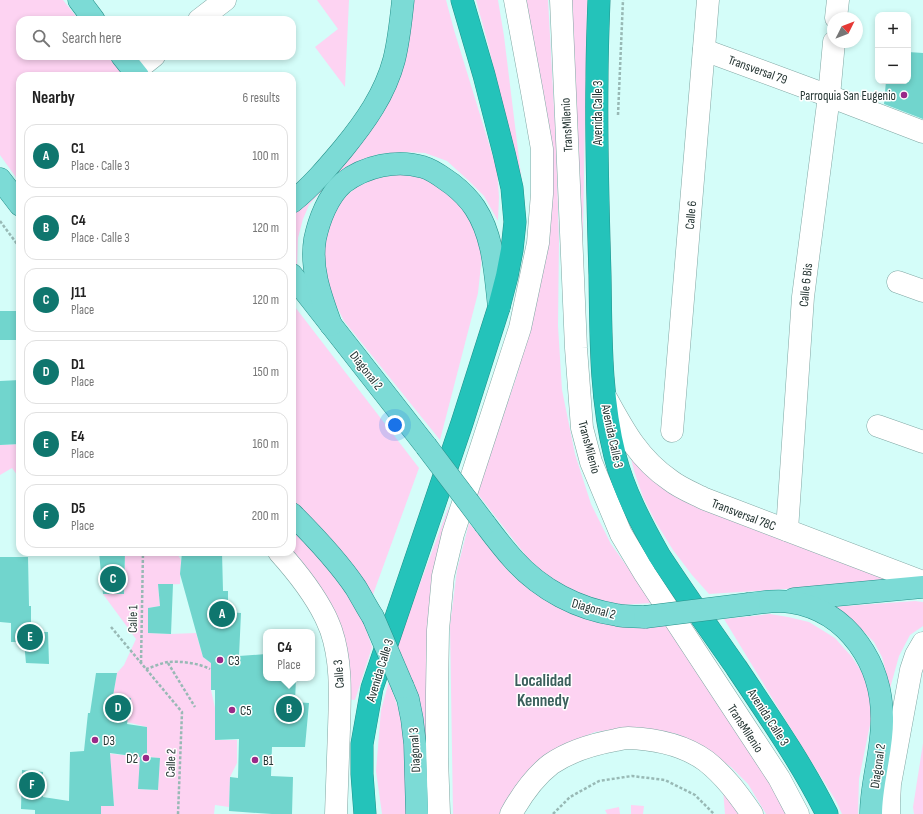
<!DOCTYPE html>
<html lang="en">
<head>
<meta charset="utf-8">
<style>
	body { margin:0; font-family:"Sofia Sans Condensed",sans-serif; background:#f2f2f2; color:#222 }
	.controls { position:absolute; right:12px; top:12px; display:grid; overflow:hidden; border-radius:8px; box-shadow:0 2px 6px #0003 }
	.controls button { width:36px; height:36px; display:grid; place-items:center; padding:0; border:0; border-bottom:1px solid #e0e0e0; background:#fff; color:#222; font:20px sans-serif }
	.compass { position:absolute; left:827px; top:12px; width:36px; height:36px; border-radius:50%; background:#fff; box-shadow:0 2px 6px #0003; rotate:48deg }
	.you { position:absolute; left:395px; top:425px; width:14px; height:14px; margin:-10px; border:3px solid #fff; border-radius:50%; background:#1a73e8; box-shadow:0 0 0 6px #1a73e833 }
	.badge { display:grid; place-items:center; width:26px; height:26px; border-radius:50%; background:#0f766e; color:#fff; font-size:13px; font-weight:700 }
	.pin { position:absolute; translate:-50% -50%; border:2px solid #fff; box-shadow:0 1px 4px #0006 }
	.popup { position:absolute; left:263px; top:629px; width:52px; height:52px; box-sizing:border-box; display:grid; place-content:center; border-radius:8px; background:#fff; filter:drop-shadow(0 1px 3px #0005); font-size:13px; white-space:nowrap; color:#767676 }
	.popup b { font-size:15px; color:#222 }
	.popup::after { content:''; position:absolute; left:50%; top:100%; margin-left:-8px; border:8px solid transparent; border-top-color:#fff }
	.list { margin:0; padding:0; list-style:none }
	h2 { display:flex; justify-content:space-between; align-items:center; height:52px; margin:0; padding:0 16px; font-size:17px }
	h2 small { font-size:13px; font-weight:400; color:#767676 }
	.list li { display:grid; grid-template-columns:26px 1fr auto; gap:12px; align-items:center; box-sizing:border-box; height:64px; margin:0 8px 8px; padding:0 8px; border:1px solid #e0e0e0; border-radius:12px }
	.list b { display:block; font-size:15px; white-space:nowrap }
	.list p { margin:0; font-size:13px; white-space:nowrap; color:#767676 }
	.list em { font-size:13px; font-style:normal; color:#767676 }
	.icon { flex:none; width:22px; height:22px; fill:none; stroke:currentColor; stroke-width:2; stroke-linecap:round; stroke-linejoin:round }
	.map { position:relative; flex:none; width:923px; height:814px; overflow:hidden }
	.search { position:absolute; background:#fff; box-shadow:0 2px 6px #0003; left:16px; top:16px; width:280px; height:44px; display:flex; align-items:center; gap:10px; box-sizing:border-box; padding:0 14px; border-radius:12px; color:#767676; font-size:15px }
	.panel { position:absolute; background:#fff; box-shadow:0 2px 6px #0003; left:16px; top:72px; width:280px; height:484px; border-radius:12px }
	.map>svg:first-child { display:block }
	.green { fill:#fdd3f2 }
	.building { fill:#71d5cd }
	.lines { fill:none; stroke-linecap:round; stroke-linejoin:round }
	.minor-casing { stroke:#80a6a3; stroke-width:23 }
	.major-casing { stroke:#24918a; stroke-width:23 }
	.highway-casing { stroke:#24918a; stroke-width:23 }
	.path { stroke:#98b9b5; stroke-width:2.5; stroke-dasharray:3 2; stroke-linecap:butt }
	.minor { stroke:#fff; stroke-width:22 }
	.major { stroke:#7cdbd6; stroke-width:22 }
	.highway { stroke:#24c3ba; stroke-width:22 }
	.major-bridge-casing { stroke:#24918a; stroke-width:23; stroke-linecap:butt }
	.major-bridge { stroke:#7cdbd6; stroke-width:22 }
	.poi-dot { fill:#992988; stroke:#fff; stroke-width:1.5 }
	.labels { text-anchor:middle; stroke-width:3; stroke-linejoin:round; paint-order:stroke }
	.street-label { font-size:13px; fill:#243432; stroke:#fff }
	.poi-label { font-size:13px; fill:#243432; stroke:#fff; text-anchor:start }
	.district-label { font-size:17px; font-weight:bold; fill:#3b5f5c; stroke:#fff }
</style>
</head>
<body>
<div class="map">
<svg width="923" height="814" viewBox="0 0 923 814">
	<rect width="100%" height="100%" fill="#d4fdf9"/>
	<g class="green">
		<path d="M0,0H63L79,20H20V56H108L124,76H20V183L0,155Z"/>
		<path d="M317,0H349L345,87L315,47L338,29Z"/>
		<path d="M414,0H446L454,30L497,170L499,197L498,221L484,196L468,180L447,161L425,153L405,152L379,154L361,160L334,177L309,205L303,219L298,238L297,268L292,261V213L355,151L382,115L397,85Z"/>
		<path d="M476,0H498L504,36L523,191L488,44Z"/>
		<path d="M522,0H548L556,143L559,241L558,326L562,390L575,454L591,504L611,544L653,603L619,605L584,596L553,581L527,557L477,493L517,375L549,243L553,185L551,154Z"/>
		<path d="M568,0H587L582,291Z"/>
		<path d="M401,174L422,176L461,202L483,246L478,293L440,440L344,321L330,293L321,248L323,230L341,200L357,187L376,178Z"/>
		<path d="M292,303L419,468L371,600L292,505Z"/>
		<path d="M0,441V445L20,444V479L12,468L0,475Z"/>
		<path d="M629,450L897,582L709,594L692,575L673,550L655,521L643,497L634,471Z"/>
		<path d="M450,503L436,567L433,814H426L397,646Z"/>
		<path d="M469,523L511,574L531,591L550,602L631,626H670L775,790L787,814H766L748,784L731,767L711,753L677,734L655,730L624,728L595,732L566,744L518,783L499,814H453L450,625L457,570Z"/>
		<path d="M292,527L328,565L357,610L365,626L372,647L355,700L346,699L292,552Z"/>
		<path d="M111,552H176L181,560L180,584L158,585L160,606L148,608V633L171,634L196,633L203,657L211,663V690L215,708V740H237V763L230,777L229,807L215,805L214,814H99V806H114L111,769L104,753L140,757L139,789L158,790L159,758L147,757V727L127,722L113,696L117,673L124,665L136,639L103,594H124L125,557Z"/>
		<path d="M915,601L923,602V626L910,635L899,656L889,692L885,668L882,657L874,642L864,632L831,607Z"/>
		<path d="M770,614L788,617L809,622L835,638L852,657L863,674L870,692L873,710L859,779L858,814H842L836,801L772,698L724,619Z"/>
		<path d="M389,681L403,723L409,814H382L376,771L381,710Z"/>
		<path d="M923,743V814H914L913,807Z"/>
		<path d="M723,789L738,814H725Z"/>
		<path d="M631,805L644,806L643,814H631Z"/>
		<path d="M619,807L620,814H607L605,810Z"/>
	</g>
	<g class="building">
		<path d="M908,52L923,53V119L884,104L886,81H908Z"/>
		<path d="M0,311H18L19,340H0Z"/>
		<path d="M20,380V444L0,445V381Z"/>
		<path d="M99,552H125L124,594H103Z"/>
		<path d="M182,552H222L223,591H228V612L241,613L239,656L266,654V678H296L295,702L309,703L305,747H272L271,776L293,777L292,814H272L229,811L230,777L238,778L239,739L215,740V690H211V663L203,657L180,574Z"/>
		<path d="M0,557H28L29,606H31V632H48L49,664L26,663L24,642H11V623L0,622Z"/>
		<path d="M158,584H173L171,634L148,633V608L160,606Z"/>
		<path d="M96,673H117L113,696L131,698L127,724L147,727V757L160,758L158,790L138,789L140,757L110,753L114,806H101V814H35V810L21,809L22,770L43,772V797L69,801L70,752L84,751L88,713H90Z"/>
	</g>
	<g class="lines">
		<defs>
			<g id="minor">
				<path d="M561,0L576,348L582,428L591,462L621,534L645,574L779,778L798,814"/>
				<path d="M836,18L838,0"/>
				<path d="M199,20L225,0"/>
				<path d="M704,50L829,96L923,132"/>
				<path d="M134,72L154,56"/>
				<path d="M898,282L923,291"/>
				<path d="M605,396C623,429 638,458 670,480C680,488 693,493 705,499L923,582"/>
				<path d="M878,426L923,442"/>
				<path d="M672,431L708,0"/>
				<path d="M787,530L803,297L829,96L834,42"/>
				<path d="M279,552C297,572 313,592 325,616C327,620 329,625 331,630C342,662 340,696 339,729C338,757 337,786 336,814"/>
				<path d="M439,814L437,758V691L438,630L443,576L453,534L520,328L538,243L542,194V149L532,92L515,0"/>
				<path d="M511,814C521,796 534,777 551,764C570,751 594,744 616,740C620,739 624,738 628,738C655,739 684,745 706,761C725,776 738,794 752,814"/>
				<path d="M889,814V803L890,784L911,670L916,655L923,643"/>
			</g>
			<g id="major">
				<path d="M79,0L94,20"/>
				<path d="M122,56L138,76"/>
				<path d="M0,179L20,205"/>
				<path d="M292,202C311,187 327,168 343,149C365,122 385,94 394,60C399,40 401,20 403,0"/>
				<path d="M292,275L426,446"/>
				<path d="M331,325C321,297 310,269 315,239C319,220 328,196 343,183C365,166 397,159 423,167C434,170 443,178 452,184C461,191 469,199 475,208C494,237 495,274 499,307"/>
				<path d="M292,514C315,537 338,561 356,588C362,598 367,608 373,617"/>
				<path d="M485,524C494,536 504,549 514,560C541,590 578,609 617,615C626,617 636,616 645,617"/>
				<path d="M794,599L923,587"/>
				<path d="M749,604C763,602 777,600 791,602C849,611 883,665 882,721C882,752 871,783 871,814"/>
				<path d="M403,687L408,699L412,719L415,744L417,814"/>
			</g>
			<g id="highway">
				<path d="M599,0C598,26 597,52 597,79C596,144 598,210 600,275C601,335 600,397 615,456C624,491 641,523 659,555C684,593 710,630 736,667C768,715 801,762 827,814"/>
				<path d="M365,814L362,774V744L372,688L462,423L499,307L507,276L512,250L515,222L512,188L504,153L484,75L462,0"/>
			</g>
		</defs>
		<use href="#minor" class="minor-casing"/>
		<use href="#major" class="major-casing"/>
		<use href="#highway" class="highway-casing"/>
		<g class="path">
			<path d="M618,115L623,0"/>
			<path d="M0,221L20,248"/>
			<path d="M111,627L182,712L178,814"/>
			<path d="M141,663L143,552"/>
			<path d="M168,663L195,707"/>
			<path d="M146,669C153,667 161,663 168,662C181,661 198,663 210,669"/>
			<path d="M553,814L570,797L599,781L632,776L665,780L695,795L714,814"/>
		</g>
		<use href="#minor" class="minor"/>
		<use href="#major" class="major"/>
		<use href="#highway" class="highway"/>
		<defs>
			<g id="major-bridge">
				<path d="M426,446L485,524"/>
				<path d="M373,617L403,687"/>
				<path d="M645,617L749,604"/>
			</g>
		</defs>
		<use href="#major-bridge" class="major-bridge-casing"/>
		<use href="#major-bridge" class="major-bridge"/>
	</g>
	<g class="poi-dot">
		<circle cx="904" cy="95" r="4"/>
		<circle cx="220" cy="660" r="4"/>
		<circle cx="232" cy="710" r="4"/>
		<circle cx="95" cy="740" r="4"/>
		<circle cx="146" cy="758" r="4"/>
		<circle cx="255" cy="760" r="4"/>
	</g>
	<g class="labels">
		<g class="street-label">
			<text transform="translate(758 69) rotate(20)" y="5">Transversal 79</text>
			<text transform="translate(597 113) rotate(-90)" y="5">Avenida Calle 3</text>
			<text transform="translate(566 125) rotate(-93)" y="5">TransMilenio</text>
			<text transform="translate(690 215) rotate(-85)" y="5">Calle 6</text>
			<text transform="translate(805 285) rotate(-84)" y="5">Calle 6 Bis</text>
			<text transform="translate(367 370) rotate(52)" y="5">Diagonal 2</text>
			<text transform="translate(613 436) rotate(78)" y="5">Avenida Calle 3</text>
			<text transform="translate(590 447) rotate(75)" y="5">TransMilenio</text>
			<text transform="translate(744 514) rotate(21)" y="5">Transversal 78C</text>
			<text transform="translate(594 608) rotate(16)" y="5">Diagonal 2</text>
			<text transform="translate(132 619) rotate(-89)" y="5">Calle 1</text>
			<text transform="translate(379 670) rotate(-73)" y="5">Avenida Calle 3</text>
			<text transform="translate(338 674) rotate(-94)" y="5">Calle 3</text>
			<text transform="translate(769 717) rotate(57)" y="5">Avenida Calle 3</text>
			<text transform="translate(746 728) rotate(57)" y="5">TransMilenio</text>
			<text transform="translate(414 750) rotate(-93)" y="5">Diagonal 3</text>
			<text transform="translate(170 763) rotate(-88)" y="5">Calle 2</text>
			<text transform="translate(877 766) rotate(-82)" y="5">Diagonal 2</text>
		</g>
		<g class="poi-label">
			<text x="896" y="100" text-anchor="end">Parroquia San Eugenio</text>
			<text x="228" y="665">C3</text>
			<text x="240" y="715">C5</text>
			<text x="103" y="745">D3</text>
			<text x="138" y="763" text-anchor="end">D2</text>
			<text x="263" y="765">B1</text>
		</g>
		<g class="district-label">
			<text x="543" y="686">Localidad<tspan x="543" dy="20">Kennedy</tspan></text>
		</g>
	</g>
</svg>
<div class="controls">
<button>+</button>
<button>−</button>
</div>
<svg class="compass" viewBox="-18 -18 36 36"><path d="M0-13l5 13h-10z" fill="#e53935"/><path d="M0 13l5-13h-10z" fill="#767676"/></svg>
<div class="you"></div>
<div class="pin badge" style="left:222px;top:614px">A</div>
<div class="pin badge" style="left:289px;top:709px">B</div>
<div class="popup"><b>C4</b>Place</div>
<div class="pin badge" style="left:113px;top:579px">C</div>
<div class="pin badge" style="left:118px;top:708px">D</div>
<div class="pin badge" style="left:30px;top:637px">E</div>
<div class="pin badge" style="left:32px;top:785px">F</div>
<div class="search"><svg class="icon" aria-label="search" viewBox="0 0 24 24"><circle cx="10" cy="10" r="6"/><path d="M15 15l6 6"/></svg>Search here</div>
<section class="panel">
<h2>Nearby<small>6 results</small></h2>
<ul class="list">
<li><span class="badge">A</span><div><b>C1</b><p>Place · Calle 3</p></div><em>100 m</em></li>
<li><span class="badge">B</span><div><b>C4</b><p>Place · Calle 3</p></div><em>120 m</em></li>
<li><span class="badge">C</span><div><b>J11</b><p>Place</p></div><em>120 m</em></li>
<li><span class="badge">D</span><div><b>D1</b><p>Place</p></div><em>150 m</em></li>
<li><span class="badge">E</span><div><b>E4</b><p>Place</p></div><em>160 m</em></li>
<li><span class="badge">F</span><div><b>D5</b><p>Place</p></div><em>200 m</em></li>
</ul>
</section>
</div>
</body>
</html>
